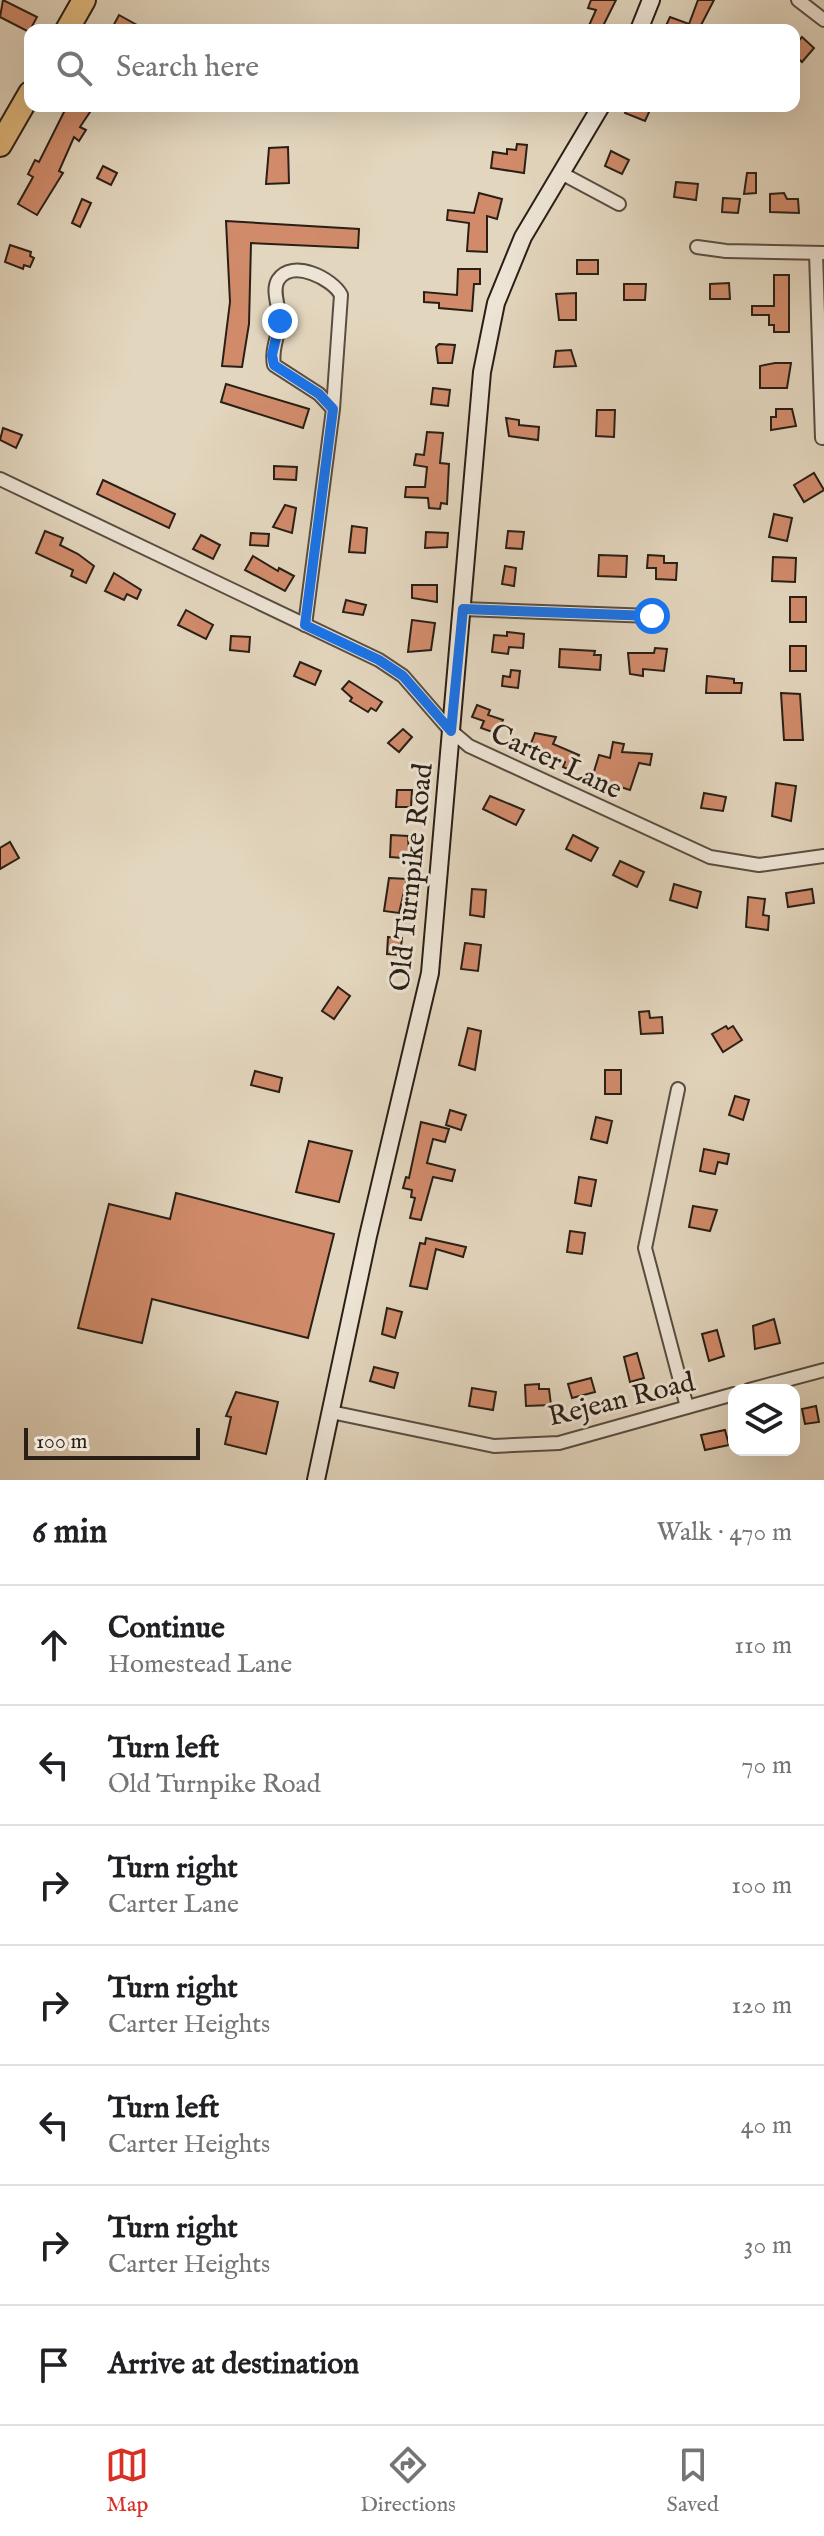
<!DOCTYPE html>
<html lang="en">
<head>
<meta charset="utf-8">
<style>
	body { margin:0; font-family:"IM FELL English",serif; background:#f2f2f2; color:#202124 }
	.controls { position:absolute; right:24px; bottom:24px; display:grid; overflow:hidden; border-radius:16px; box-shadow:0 8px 32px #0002 }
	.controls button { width:72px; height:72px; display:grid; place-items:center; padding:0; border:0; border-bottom:2px solid #e0e0e0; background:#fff; color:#202124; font:40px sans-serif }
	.scale { position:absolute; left:24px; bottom:20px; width:176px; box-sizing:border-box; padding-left:8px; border:4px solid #291f16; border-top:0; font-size:22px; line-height:28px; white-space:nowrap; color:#291f16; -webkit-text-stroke:6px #ede4d5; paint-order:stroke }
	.stop { position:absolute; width:24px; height:24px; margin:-18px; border:6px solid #1a73e8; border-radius:50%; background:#fff }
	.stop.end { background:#1a73e8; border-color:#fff; box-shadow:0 2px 8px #0008 }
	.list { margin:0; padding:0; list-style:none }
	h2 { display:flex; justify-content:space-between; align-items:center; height:104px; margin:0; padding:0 32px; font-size:34px }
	h2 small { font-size:26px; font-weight:400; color:#757577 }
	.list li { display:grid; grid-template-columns:52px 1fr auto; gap:24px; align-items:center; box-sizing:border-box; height:120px; padding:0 32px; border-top:2px solid #e0e0e0 }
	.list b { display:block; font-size:30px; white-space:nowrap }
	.list p { margin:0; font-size:26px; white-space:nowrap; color:#757577 }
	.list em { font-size:26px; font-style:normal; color:#757577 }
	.icon { flex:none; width:44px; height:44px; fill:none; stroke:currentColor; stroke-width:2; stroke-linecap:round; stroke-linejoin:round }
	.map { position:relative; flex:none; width:824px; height:1480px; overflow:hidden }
	.search { position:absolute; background:#fff; box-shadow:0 8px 32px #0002; left:24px; right:24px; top:24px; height:88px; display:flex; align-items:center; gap:20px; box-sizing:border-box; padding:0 28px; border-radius:16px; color:#757577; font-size:30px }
	.sheet { height:944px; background:#fff }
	nav { display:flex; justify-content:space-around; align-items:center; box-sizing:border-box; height:112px; border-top:2px solid #e0e0e0; background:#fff; font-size:22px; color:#757577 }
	nav a { display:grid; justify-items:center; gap:4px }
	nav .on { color:#d93025 }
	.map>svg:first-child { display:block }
	.building { fill:#d18b6b; stroke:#291f16; stroke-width:2 }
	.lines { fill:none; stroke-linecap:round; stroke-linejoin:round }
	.street-casing { stroke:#584d40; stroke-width:16 }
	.secondary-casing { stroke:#291f16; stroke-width:20 }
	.highway-casing { stroke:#291f16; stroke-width:26 }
	.street { stroke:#ede4d5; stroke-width:12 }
	.secondary { stroke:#ede4d5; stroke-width:16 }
	.highway { stroke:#e2bb7f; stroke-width:22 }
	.route { stroke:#1a73e8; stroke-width:10 }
	.labels { text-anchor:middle; stroke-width:6; stroke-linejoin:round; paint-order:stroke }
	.street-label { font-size:28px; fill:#291f16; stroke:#ede4d5 }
</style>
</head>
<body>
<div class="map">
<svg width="824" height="1480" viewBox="0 0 824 1480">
	<rect width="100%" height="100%" fill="#e3d6be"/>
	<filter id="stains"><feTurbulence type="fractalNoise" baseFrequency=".0025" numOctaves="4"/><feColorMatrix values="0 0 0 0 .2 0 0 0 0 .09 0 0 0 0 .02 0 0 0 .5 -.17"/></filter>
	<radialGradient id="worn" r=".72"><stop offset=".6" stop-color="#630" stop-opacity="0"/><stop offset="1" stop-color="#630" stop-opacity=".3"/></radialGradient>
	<g class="building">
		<path d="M3,0L37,17L29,32L0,17Z"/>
		<path d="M591,0H616L601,30H587L596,10L588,8Z"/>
		<path d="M698,0H714L699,29L702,30H664L670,17L689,24Z"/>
		<path d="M119,15L146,30H111Z"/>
		<path d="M802,37L814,48L802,62L794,55V46Z"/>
		<path d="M67,106H94L80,127L86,130L79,141L74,137L59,171L63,173L37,215L18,204L33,177L28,174L35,160L39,162Z"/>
		<path d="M628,106L650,110L645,121L625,113Z"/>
		<path d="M517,144L527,145L524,173L491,168L493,152L507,154V149L516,150Z"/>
		<path d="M288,147L289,183L266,184L269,148Z"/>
		<path d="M611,151L629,160L622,174L605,166Z"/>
		<path d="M103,166L117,173L111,185L97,178Z"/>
		<path d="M747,173H756V193L744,194Z"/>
		<path d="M676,182L698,184L696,200L674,197Z"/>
		<path d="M479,193L502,199L497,219L487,216V252L467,251L469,223L447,220L448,210L474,213Z"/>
		<path d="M784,193L787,199H798L799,213L770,212V194Z"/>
		<path d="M723,198L740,199L738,213L722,212Z"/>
		<path d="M82,199L91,203L80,227L72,223Z"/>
		<path d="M226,221L359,229L358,248L251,243L249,324L242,367L222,366L230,302Z"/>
		<path d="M10,245L31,252L30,256L34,258L30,267L24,265L23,269L5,262Z"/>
		<rect x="577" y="260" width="21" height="14"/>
		<path d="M458,269H480V284H474L472,311L439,308V303L424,302V292L457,295Z"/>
		<path d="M774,275H789V332H774V325H769V315H752V306H774Z"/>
		<path d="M729,283L730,299H710V284Z"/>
		<path d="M624,284H646L645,300H624Z"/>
		<path d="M576,293V320H559L556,294Z"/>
		<path d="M439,344L455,345L452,363H438L436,347Z"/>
		<path d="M571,350L576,366L554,367L556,351Z"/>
		<path d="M775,363H791L787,388H760V366Z"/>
		<path d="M226,384L309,409L303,428L221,402Z"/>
		<path d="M433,388L450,390L448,406L431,404Z"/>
		<path d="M776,409H792L796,426L771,430V417H776Z"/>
		<path d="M597,410H615L614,437L596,436Z"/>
		<path d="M506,418L519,420V425L539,427L538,440L509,436Z"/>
		<path d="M3,428L22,435L16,448L0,440Z"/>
		<path d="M427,432L443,433L440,463L449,464L447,504L441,503L440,509L429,508L428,498L405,497L406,487H425L427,467L414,465L416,454L424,455Z"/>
		<path d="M274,466L297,467L296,480L274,479Z"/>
		<path d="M814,473L824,490L804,502L794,485Z"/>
		<path d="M103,480L175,514L169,528L97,494Z"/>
		<path d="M285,505L296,508L292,533L273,527Z"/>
		<path d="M774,514L792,518L787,541L769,537Z"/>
		<path d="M352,526L367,528L365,553L349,552Z"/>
		<path d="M45,531L63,538L60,545L78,554L94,566L86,583L71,576L73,570L36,553Z"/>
		<path d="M508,531L524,532L522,549L506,548Z"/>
		<path d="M426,532L448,533L447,547L425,548Z"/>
		<path d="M251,533L269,534L268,546L250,545Z"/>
		<path d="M201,535L220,545L213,559L193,549Z"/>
		<path d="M599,555L627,556L626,577L598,576Z"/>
		<path d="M648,555L664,556V563H677L676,580L656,579V568H647Z"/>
		<path d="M253,556L278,571L279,568L294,576L285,591L245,570Z"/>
		<path d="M773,557L796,558L795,582L772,581Z"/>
		<path d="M505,566L516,568L514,586L502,584Z"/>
		<path d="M114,573L141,590L137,599L127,594L124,600L105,591Z"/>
		<path d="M412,585H437V602L412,598Z"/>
		<rect x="790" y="597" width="16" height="25"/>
		<path d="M346,600L366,605L363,615L343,612Z"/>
		<path d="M186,610L213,625L206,639L178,625Z"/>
		<path d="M412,620L435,623L431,650L408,652Z"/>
		<path d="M507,632L524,634L523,648L509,647L508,654L492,652L494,635L507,636Z"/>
		<path d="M231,636L250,637L249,652L230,650Z"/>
		<rect x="790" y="646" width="16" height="25"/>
		<path d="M655,648L667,649L664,671L643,669V676L630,674L628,653H654Z"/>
		<path d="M560,649L595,651L594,655H601L600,670L559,667Z"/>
		<path d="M300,662L321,671L315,685L294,676Z"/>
		<path d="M511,670L520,671L518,688L502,686L503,676L510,677Z"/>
		<path d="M707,676L734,679V683H742L741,693H706Z"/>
		<path d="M349,681L382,702L376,711L371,708L368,712L350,701L352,698L342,689Z"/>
		<path d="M781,693L800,694L803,740H784Z"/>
		<path d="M477,705L490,710L488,715L503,720L498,734L481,728L484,721L472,717Z"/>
		<path d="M403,729L412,737L399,752L388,743Z"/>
		<path d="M535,733L556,737L553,744L579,755L572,771L563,767L565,762L530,746Z"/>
		<path d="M613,742L624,744L622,752L652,754L650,765L639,763L630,790L592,778L599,755L610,758Z"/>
		<path d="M776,783L796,786L791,821L772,816Z"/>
		<path d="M397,790H412L411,807H396Z"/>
		<path d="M704,793L726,797L723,811L701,808Z"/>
		<path d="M490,796L524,810L516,825L483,809Z"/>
		<path d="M391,835L408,836L409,853H403V858L390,857Z"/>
		<path d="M573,835L598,848L591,861L566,849Z"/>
		<path d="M10,842L19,858L0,869V848Z"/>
		<path d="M620,861L644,872L637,887L613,875Z"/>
		<path d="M389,878L407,879L399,913L384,911Z"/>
		<path d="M674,884L701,892L697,908L670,900Z"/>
		<path d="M472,889L486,890L484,917L470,915Z"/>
		<path d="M812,889L814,903L788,907L786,893Z"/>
		<path d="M748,897L765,899L763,915L769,916L768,930L746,927Z"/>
		<path d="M388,937L402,938L400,955L387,954Z"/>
		<path d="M465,943L481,945L478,971L461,969Z"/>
		<path d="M338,987L350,996L334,1019L322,1011Z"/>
		<path d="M649,1011L650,1018L662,1017L663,1033L641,1034L639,1012Z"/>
		<path d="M726,1026L728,1029L733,1026L742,1040L723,1052L712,1034Z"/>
		<path d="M468,1028L481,1031L475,1070L459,1065Z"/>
		<rect x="605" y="1070" width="16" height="24"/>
		<path d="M255,1071L282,1078L279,1092L251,1085Z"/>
		<path d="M735,1096L749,1100L743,1120L729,1115Z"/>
		<path d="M450,1110L466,1115L461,1130L446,1125Z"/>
		<path d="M596,1117L612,1121L607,1143L591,1139Z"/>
		<path d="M421,1122L449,1129L445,1142L433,1139L427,1163L455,1170L452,1181L433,1177L421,1220L410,1218L415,1198L411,1197L412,1190L403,1188L406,1177L409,1178Z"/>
		<path d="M309,1141L352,1151L339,1202L296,1192Z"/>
		<path d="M704,1149L729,1154L727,1164L718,1162L715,1174L700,1171Z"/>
		<path d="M579,1177L596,1180L591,1206L575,1203Z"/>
		<path d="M176,1193L334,1234L308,1338L152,1299L142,1343L78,1328L109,1204L170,1219Z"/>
		<path d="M693,1206L717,1210L710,1231L689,1227Z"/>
		<path d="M570,1231L585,1233L582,1254L567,1252Z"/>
		<path d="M426,1238L466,1247L463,1257L436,1249L427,1289L410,1286L420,1243L425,1244Z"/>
		<path d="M387,1308L402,1312L395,1338L382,1334Z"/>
		<path d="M774,1319L780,1343L755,1349L753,1326Z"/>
		<path d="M717,1330L724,1356L709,1361L702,1334Z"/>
		<path d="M637,1353L644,1378L630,1382L624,1357Z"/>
		<path d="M374,1367L398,1373L394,1388L370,1381Z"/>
		<path d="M591,1378L595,1392L572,1398L568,1384Z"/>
		<path d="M539,1384V1389H549L551,1405L526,1406L525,1385Z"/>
		<path d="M472,1388L496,1392L493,1410L469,1406Z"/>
		<path d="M236,1392L278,1402L266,1454L225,1444L231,1417L226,1416Z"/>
		<path d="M816,1406L819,1422L805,1424L802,1409Z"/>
		<path d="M725,1430L729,1445L705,1450L701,1435Z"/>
	</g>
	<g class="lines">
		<defs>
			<g id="street">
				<path d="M798,0L824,20"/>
				<path d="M561,173L619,204"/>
				<path d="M697,247L726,251L824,253"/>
				<path d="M816,253L822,438"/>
				<path d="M0,479L379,660L403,676L449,729L469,746L710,857L759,865L824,856"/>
				<path d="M463,609L652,616"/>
				<path d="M305,625L333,409L341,295C333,279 292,258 278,280C271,292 281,309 279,323C278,338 271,350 274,365L319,394L333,409"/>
				<path d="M678,1089L645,1248L687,1407"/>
				<path d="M749,1390L824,1370"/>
				<path d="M331,1412L494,1446L559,1443L734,1394"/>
			</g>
			<g id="secondary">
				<path d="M639,30L651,0"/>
				<path d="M316,1480L368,1236L430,973L482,372L496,303L523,237L601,106"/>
			</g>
			<g id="highway">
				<path d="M67,30L84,0"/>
				<path d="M0,145L30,93"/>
			</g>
		</defs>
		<use href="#street" class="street-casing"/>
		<use href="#secondary" class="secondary-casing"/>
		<use href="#highway" class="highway-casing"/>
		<use href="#street" class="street"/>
		<use href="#secondary" class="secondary"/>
		<use href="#highway" class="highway"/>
	</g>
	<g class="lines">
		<path class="route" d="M280,321L272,355L274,365L319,394L333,409L305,625L379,660L403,676L451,731L463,609L652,616"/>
	</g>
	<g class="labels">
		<g class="street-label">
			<text transform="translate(557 760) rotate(25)" y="10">Carter Lane</text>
			<text transform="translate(410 877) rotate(-84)" y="10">Old Turnpike Road</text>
			<text transform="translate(621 1398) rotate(-14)" y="10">Rejean Road</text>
		</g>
	</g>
	<rect width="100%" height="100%" filter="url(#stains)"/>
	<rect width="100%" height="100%" fill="url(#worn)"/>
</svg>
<div class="controls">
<button><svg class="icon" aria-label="layers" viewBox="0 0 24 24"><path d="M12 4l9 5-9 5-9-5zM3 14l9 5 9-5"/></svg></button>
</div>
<div class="scale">100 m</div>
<div class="stop" style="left:652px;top:616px"></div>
<div class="stop end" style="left:280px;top:321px"></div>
<div class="search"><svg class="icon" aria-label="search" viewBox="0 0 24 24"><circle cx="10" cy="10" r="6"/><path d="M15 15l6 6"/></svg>Search here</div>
</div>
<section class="sheet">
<h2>6 min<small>Walk · 470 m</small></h2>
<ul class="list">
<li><svg class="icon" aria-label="ahead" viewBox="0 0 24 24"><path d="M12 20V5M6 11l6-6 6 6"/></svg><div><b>Continue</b><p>Homestead Lane</p></div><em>110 m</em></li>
<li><svg class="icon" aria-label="left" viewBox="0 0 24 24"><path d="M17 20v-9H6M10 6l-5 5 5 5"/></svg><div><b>Turn left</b><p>Old Turnpike Road</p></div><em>70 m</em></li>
<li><svg class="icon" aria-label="right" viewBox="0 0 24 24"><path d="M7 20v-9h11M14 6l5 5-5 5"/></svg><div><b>Turn right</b><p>Carter Lane</p></div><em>100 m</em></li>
<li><svg class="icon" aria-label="right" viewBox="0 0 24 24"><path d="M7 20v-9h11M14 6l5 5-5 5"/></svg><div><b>Turn right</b><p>Carter Heights</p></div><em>120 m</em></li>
<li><svg class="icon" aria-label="left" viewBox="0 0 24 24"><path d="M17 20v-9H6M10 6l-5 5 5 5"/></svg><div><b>Turn left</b><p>Carter Heights</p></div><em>40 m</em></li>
<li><svg class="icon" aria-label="right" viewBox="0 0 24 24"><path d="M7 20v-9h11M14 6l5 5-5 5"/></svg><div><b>Turn right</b><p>Carter Heights</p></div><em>30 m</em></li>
<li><svg class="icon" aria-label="arrive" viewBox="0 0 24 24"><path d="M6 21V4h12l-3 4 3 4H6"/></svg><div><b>Arrive at destination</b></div></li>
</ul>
</section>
<nav>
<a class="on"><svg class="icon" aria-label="map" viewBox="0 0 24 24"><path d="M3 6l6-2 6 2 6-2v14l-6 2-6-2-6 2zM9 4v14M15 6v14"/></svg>Map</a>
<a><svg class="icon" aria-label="directions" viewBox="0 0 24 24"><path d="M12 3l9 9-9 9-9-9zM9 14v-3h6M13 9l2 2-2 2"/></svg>Directions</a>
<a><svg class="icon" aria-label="saved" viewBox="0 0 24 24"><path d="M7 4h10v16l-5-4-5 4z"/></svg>Saved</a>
</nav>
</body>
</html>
